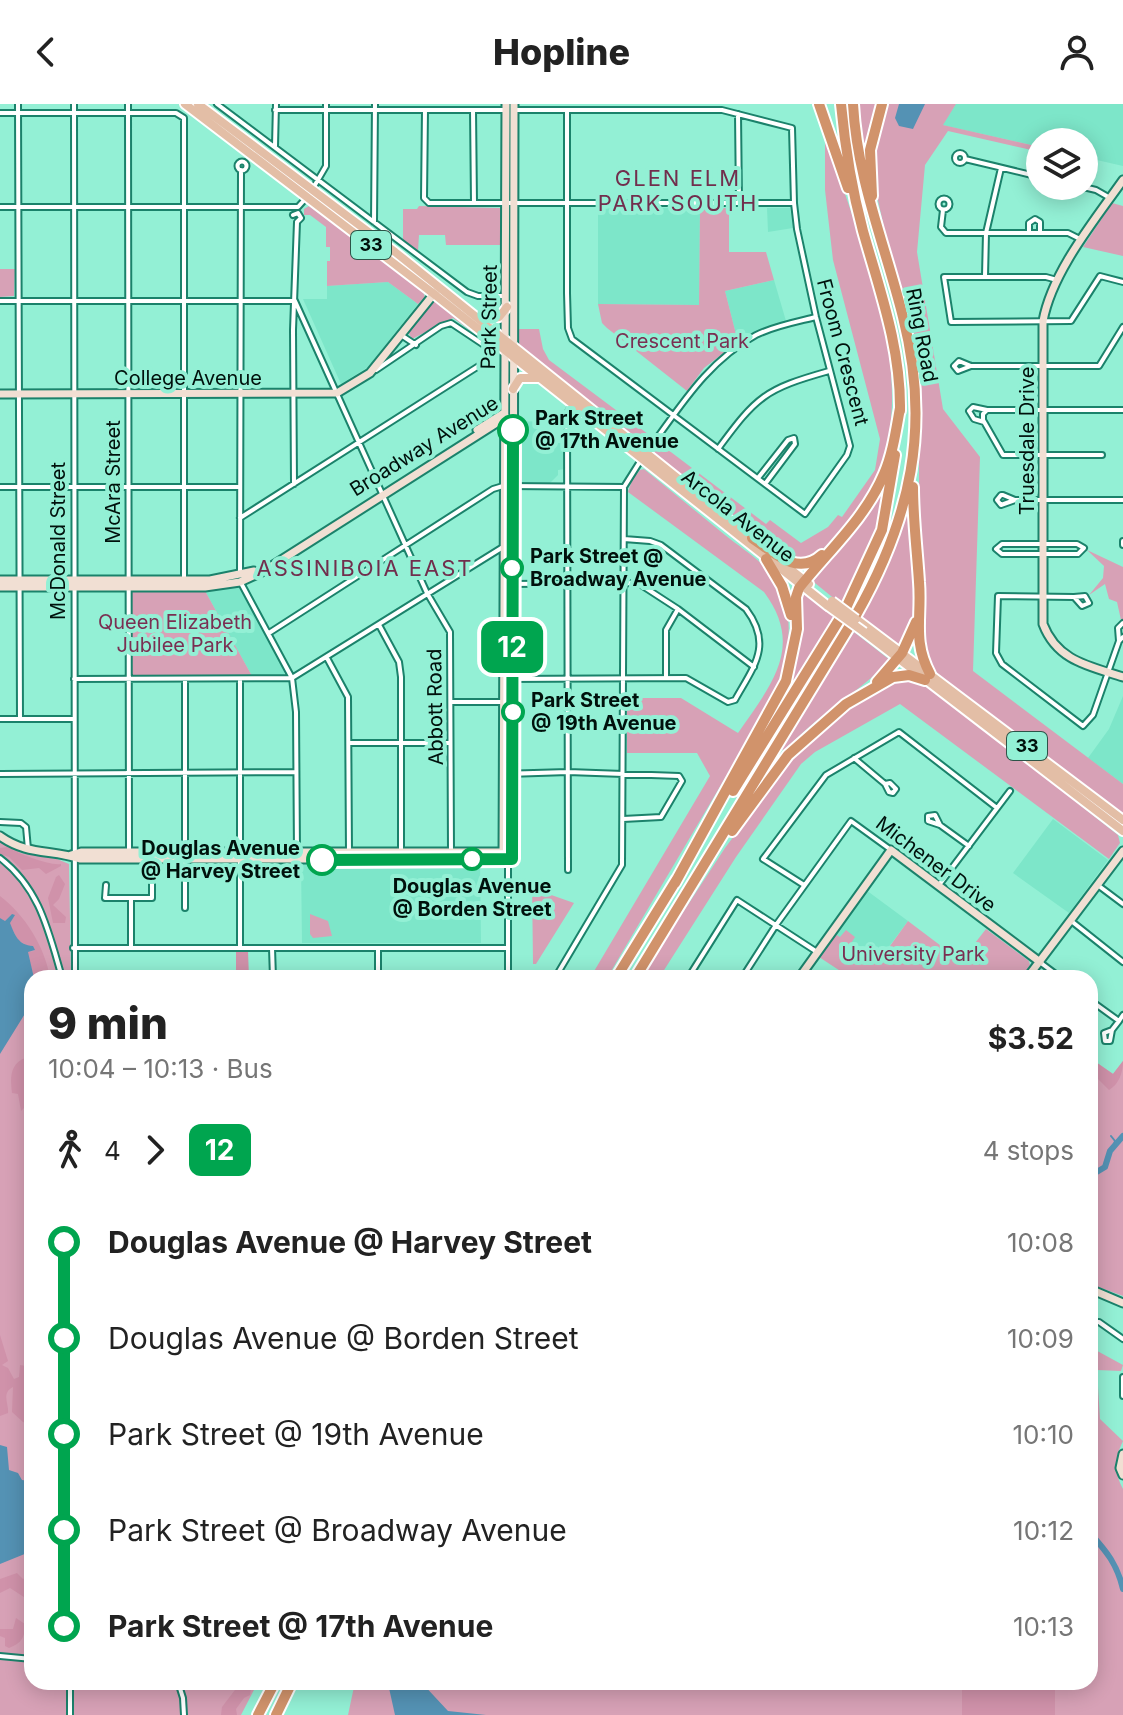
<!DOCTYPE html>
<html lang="en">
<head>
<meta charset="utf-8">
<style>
	:root { --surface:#fff; --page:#f6f6f6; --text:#222; --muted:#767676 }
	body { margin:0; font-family:Inter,sans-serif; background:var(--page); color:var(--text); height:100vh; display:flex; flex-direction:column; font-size:30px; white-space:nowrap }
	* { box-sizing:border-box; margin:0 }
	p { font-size:26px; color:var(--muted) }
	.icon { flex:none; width:44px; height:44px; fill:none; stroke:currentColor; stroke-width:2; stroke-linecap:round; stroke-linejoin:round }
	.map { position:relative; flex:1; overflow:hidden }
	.sheet { position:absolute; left:24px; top:866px; width:1074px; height:720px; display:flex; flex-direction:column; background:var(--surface); border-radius:24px; box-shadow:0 4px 20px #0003 }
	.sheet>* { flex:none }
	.badge { padding:0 16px; border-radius:12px; font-size:28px; line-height:52px }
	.fabs { position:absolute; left:1026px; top:24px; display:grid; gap:16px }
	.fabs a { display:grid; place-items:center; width:72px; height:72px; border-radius:50%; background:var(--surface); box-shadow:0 4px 20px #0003; font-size:40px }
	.map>.badge { position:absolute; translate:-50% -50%; box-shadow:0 0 0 4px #fff }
	.legs { display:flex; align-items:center; gap:12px; height:88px; padding:0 24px; font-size:26px }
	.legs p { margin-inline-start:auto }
	.summary { display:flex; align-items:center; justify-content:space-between; height:136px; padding:0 24px }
	h1 { font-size:44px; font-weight:800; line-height:60px }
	ul { padding:0 24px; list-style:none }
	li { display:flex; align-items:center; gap:28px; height:96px; font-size:30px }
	li i { display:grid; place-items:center; width:12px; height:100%; margin:0 10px; background:currentColor }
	li i::after { content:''; width:20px; height:20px; margin:-10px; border:6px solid; border-radius:50%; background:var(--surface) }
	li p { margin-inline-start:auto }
	li:first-child i { background:linear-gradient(#0000 50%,currentColor 0) }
	li:last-child i { background:linear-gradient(currentColor 50%,#0000 0) }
	header { display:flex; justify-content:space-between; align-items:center; height:104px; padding:0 24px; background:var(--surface); font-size:36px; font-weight:800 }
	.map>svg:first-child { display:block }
</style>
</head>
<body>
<header><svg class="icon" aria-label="back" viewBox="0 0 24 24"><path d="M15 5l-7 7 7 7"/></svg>Hopline<svg class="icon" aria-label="person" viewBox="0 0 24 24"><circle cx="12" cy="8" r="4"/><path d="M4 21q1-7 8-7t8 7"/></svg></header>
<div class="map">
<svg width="1123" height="1611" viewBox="0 0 1123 1611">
	<rect width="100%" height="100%" fill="#93f0d5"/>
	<path fill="#7de6c9" d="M956 0H1123V62L1084 53V38H1040V43L942 21Z
		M598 104H700L699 201 598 200Z
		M767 104H790L793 124 768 128Z
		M774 176 786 217 762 224 738 238 725 187Z
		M388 178 418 200 368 263 341 280 303 195H327V182Z
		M540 317 539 335 542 339H565V365L558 366V371L550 379H518L516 318Z
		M233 482 239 484 285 565 284 572H252L204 485Z
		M1123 592V680L1088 654 1109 625Z
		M1053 715 1108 756 1069 809 1013 769Z
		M301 759H480L481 839H302Z
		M866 786 908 817 876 860 835 830Z"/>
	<path fill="#d7a1b6" d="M857 0H877L869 23 864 64Z
		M888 0H956L943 21 1040 43V48L948 27 925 61 917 148 943 305 980 353 973 567 1123 680V711L979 604 931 564 921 543 925 487 919 429V281L875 83 876 32Z
		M825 27C858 144 940 301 854 411 836 434 827 446 800 458L768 442 654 351V346L659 339 766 420 770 416 801 439 828 423 838 411 842 413 875 366 880 335 833 156 825 86Z
		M1112 99 1123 102V152L1083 143Z
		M309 102 422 185 425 193 418 200 388 178 327 182V157H330V143H326V123L310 111H304V105Z
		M419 102 500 104 502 106 501 141H446L445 131H419L418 147 403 136V105H417Z
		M700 104H729V148H766L774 176 725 187 738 238 704 264 687 287 607 224 602 219 598 200 699 201Z
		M0 165H15L14 192 0 193Z
		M434 197 439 198 498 246 453 214 412 235 408 228Z
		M518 225H539L543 245 549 256 652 333 646 340H641L519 242Z
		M644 365C671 387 698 409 725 431 742 445 768 460 778 480 798 519 787 561 770 598L607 874H590L710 672 697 649H627V594H681L738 629C771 581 805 543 764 488L628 388 632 376 640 366Z
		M887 373C883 418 863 462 842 501L810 475Z
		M909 397C907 444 930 501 899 543L860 515 892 451Z
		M1087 446 1123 463V516H1121L1117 498 1109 495 1105 480 1089 491 1103 474 1104 462Z
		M131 484 204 485 252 572H132Z
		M802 488 837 515 788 592 784 589 797 554 799 493Z
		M854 528 890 556C858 590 816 611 785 647L780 644Z
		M915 575 927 580 1118 731 1120 739 1109 755 900 600 815 648 801 660 736 753 659 874H640L725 744 793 653 851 601 897 576Z
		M0 736 21 749 57 755 69 760 71 874H32V1578H258L241 1611H0Z
		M532 777H540V787L574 799 536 860H533Z
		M310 810 328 817 332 832 313 834 310 830Z
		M908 817 961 857 986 825 1029 857 1030 861 1021 874H851L819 853 835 830 840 833 846 826 855 833 850 841 877 860Z
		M1090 954 1113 970 1123 957V1192L1090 1180Z
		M1090 1243 1123 1261 1121 1267 1097 1266 1100 1315 1123 1337C1114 1356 1114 1367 1123 1385V1611H1055V1578H1090Z
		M355 1578H962V1611H348Z"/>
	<path fill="#d092aa" d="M7 743C18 749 49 762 61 760V762L46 770 39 764 22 766 9 753 0 750V744Z
		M59 771 65 780 59 795 53 801 66 813 65 819H53L48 794 56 773Z
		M0 792C25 811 45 843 50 874H34L27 848 35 847 18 836 9 819 12 810 5 817 0 814Z
		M236 847H248L249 874H85V868L236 867Z
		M25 954 32 955V962L26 965 27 982 32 981V987L29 989V999L21 1007 18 990 12 989C10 974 10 960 25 954Z
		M1090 954 1113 970 1123 957C1123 969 1119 980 1109 986L1091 968Z
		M0 1231 8 1257 2 1261 8 1264 14 1275 19 1273 20 1261 32 1263 31 1321 23 1318 12 1308 13 1283C1 1289 9 1300 8 1309L0 1312Z
		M17 1469 23 1475 32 1469V1495H27L10 1484 0 1489V1475Z
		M16 1514 25 1520C25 1533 22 1539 9 1544L5 1542V1534L0 1532V1525H13Z
		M241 1578H252L250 1591 244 1594 236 1605 237 1611H221L222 1603Z
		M962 1578H1055V1611H962Z"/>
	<path fill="#5492b4" d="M899 0H925L913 25 899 22 895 14Z
		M12 810 15 811 10 819C15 831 18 841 33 842L35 846 28 848 34 874H32L31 900 0 950V814L5 817Z
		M0 1341 7 1343 9 1366 18 1369 22 1376 29 1377 32 1373V1447L0 1460Z
		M386 1578H421L448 1607 486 1611H395L389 1584Z"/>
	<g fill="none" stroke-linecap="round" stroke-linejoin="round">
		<path stroke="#5492b4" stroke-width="2" d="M1111 1032 1115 1037 1114 1041
			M1096 1436 1097 1431"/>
		<path stroke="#5492b4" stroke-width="6" d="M1090 1072 1105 1063 1110 1047 1123 1032
			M1090 1098 1094 1105 1090 1112
			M1090 1429C1107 1448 1117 1460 1123 1485"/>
		<g stroke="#1b826b" stroke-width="8">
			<path id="street" d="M18 0 20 615
				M74 0 75 874
				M128 0 129 749
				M217 0 467 188 478 192H504
				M275 6H505
				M425 6 424 94 429 99H794
				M473 6 474 99
				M514 6H722L792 24 794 99 797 125 816 213 850 342 847 351 805 410 572 235 568 224 567 189V6
				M0 9H176L184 14V476
				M738 10 739 99
				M275 42 276 0
				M955 54a5 5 0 1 1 10 0a5 5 0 1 1-10 0Z
				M965 55 1040 73
				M237.5 62a4.5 4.5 0 1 1 9 0a4.5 4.5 0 1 1-9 0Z
				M1079 82 1096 86 1110 94
				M312 86 326 62V0
				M938.5 100a5.5 5.5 0 1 1 11 0a5.5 5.5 0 1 1-11 0Z
				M0 103H298L307 93
				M943 106 941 123 946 129H1068L1080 135
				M293 111 298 109 301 114 297 118 293 226 294 380
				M374 118 375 0
				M1029 128V119L1035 115 1040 118V128
				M985 172 986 129 1001 64
				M1057 176 1046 173H944L951 218 1071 217 1100 172 1123 178
				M0 197H295
				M295 197 427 489 450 528 451 748
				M401 231 416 241
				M971 262 958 267 954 262 959 257 971 262H1099L1123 223
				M984 318 974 315 969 307 973 303 987 306
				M718 345C757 292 765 285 829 267
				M646 349C679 305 706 258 756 231 774 222 796 218 816 213
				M1102 351H1003L983 316V310L987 306H1123
				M758 374 788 336 794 334 795 340 765 380
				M0 383H240
				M1001 391H1003L1015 396 1001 401 997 396Z
				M1015 396H1123
				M240 414 485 258 490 249 484 241 451 219 441 222 376 266
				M1123 437V441
				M1002 440H1077L1084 444 1078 450H1002L996 445Z
				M240 471 241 66
				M241 479 292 574 296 608 297 749
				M503 480 638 479 678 505 754 563
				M1074 493 998 492 996 549 1002 560 1083 622 1093 611 1119 537
				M1074 493 1085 492 1089 499 1082 502Z
				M1123 519 1118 524 1119 537 1123 533
				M379 521 399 558 401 573V749
				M269 529 493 385 503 382 624 383
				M327 554 348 593 349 749
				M666 574V526L678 505
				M74 575 292 574 503 443 512 442
				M240 575V844
				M503 575 686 574 728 598 735 596C754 562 773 541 746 505L661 441 650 437 624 435
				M451 598H513
				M0 615H74
				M349 639H450
				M854 654 885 680 889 688 893 689 896 685 890 679 885 680
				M0 670 296 668
				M504 670 568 668 679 672 682 677 661 713 623 715
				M0 718 21 719 26 723 28 745
				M940 721 935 711 928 712V717L940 721 969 742
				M0 754C39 784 48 825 61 870H75
				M508 760V874
				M568 766 567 310 572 300
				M106 781 105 794H152V780
				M804 781 763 755 826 671 899 628 997 704
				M939 781 1010 687
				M1099 782 1123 800
				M131 794V843
				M185 804V575
				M1070 816 1123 858
				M73 844H508
				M272 844 273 874
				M1041 859 1061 874
				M378 874V844
				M555 874 622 761 624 383 641 356
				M688 874 737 796 817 848
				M742 874 776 821 851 717 891 746
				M1090 896 1119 917 1123 911
				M1112 926 1104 929 1105 937H1110L1112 926 1119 917
				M1090 1218H1099L1123 1235
				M1123 1273V1292
				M0 1552 32 1555
				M178 1578 183 1594 184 1611
				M70 1611V1578"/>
		</g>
		<g stroke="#1b826b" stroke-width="11">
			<path id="secondary" d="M506 0C505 252 503 504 503 755L508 760 512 755 513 669 514 0
				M1123 76C1094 117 1052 168 1043 217V520C1057 557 1089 562 1123 573
				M0 290 337 289 370 269 437 186
				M477 326 504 309
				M0 476H210L254 467
				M0 483H205L240 478 264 467 506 313
				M0 732C28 752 51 745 80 755H505
				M71 751 81 748H506
				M799 874 891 746 1040 858
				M1027 874 1123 747
				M1090 1185 1123 1199
				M1123 1350 1120 1364 1123 1371"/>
		</g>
		<g stroke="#fff" stroke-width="12">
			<path id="primary" d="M185 0 434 190 828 502
				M198 0 395 148 756 437
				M482 216 499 213 507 203
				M513 285 520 274H538
				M779 456 809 480
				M856 515 1123 716
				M864 528 1123 727"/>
		</g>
		<g stroke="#fff" stroke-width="14">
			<path id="highway" d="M819 0 848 84
				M841 0C845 43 852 86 863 127 880 187 901 244 900 307
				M853 0C857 75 885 141 903 213 931 323 911 414 856 511
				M872 92 870 46 882 0
				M913 383C913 415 917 446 919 478 922 513 912 537 930 570
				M752 434C774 449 798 473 822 451
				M766 455 782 482 791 511
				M846 504 882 426 895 351
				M877 578 902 549 916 518
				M733 687 839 516
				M732 727 788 651 846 600 893 573 909 571 925 576
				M675 779 786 577 797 525 796 493 799 484C828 447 865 415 884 370 893 349 896 326 900 304
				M616 874 677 775
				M635 874 849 523
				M258 1611 275 1578
				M276 1611 292 1578"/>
		</g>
		<use href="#street" stroke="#fff" stroke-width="4"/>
		<use href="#secondary" stroke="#f1dfd3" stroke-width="7"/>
		<use href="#primary" stroke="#e3bea6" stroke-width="8"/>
		<use href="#highway" stroke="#d1936b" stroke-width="10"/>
		<g stroke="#fff" stroke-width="12" stroke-linecap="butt">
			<path id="primary-bridge" d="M832 497 856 515
				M828 502 864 528"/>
		</g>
		<use href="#primary-bridge" stroke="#e3bea6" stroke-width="8"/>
	</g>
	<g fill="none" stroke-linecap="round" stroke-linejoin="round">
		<g stroke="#fff" stroke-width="18">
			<path id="line-1" d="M322 756 512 755 513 326"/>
		</g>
		<use href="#line-1" stroke="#00a54f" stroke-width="12"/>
	</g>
	<g fill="#fff" stroke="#00a54f" stroke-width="4">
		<circle cx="513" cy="326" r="14"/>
		<circle cx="512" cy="464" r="10"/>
		<circle cx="513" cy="608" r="10"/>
		<circle cx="472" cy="755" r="10"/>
		<circle cx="322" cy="756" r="14"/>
	</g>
	<g text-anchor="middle" stroke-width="8" stroke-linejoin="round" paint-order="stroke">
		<g fill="#93f0d5" stroke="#2c5448" stroke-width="2">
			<rect x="351" y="127" width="40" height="28" rx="6"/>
			<rect x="1007" y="628" width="40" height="28" rx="6"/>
		</g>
		<g font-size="18" font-weight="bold" fill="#00110c">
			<text x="371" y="147">33</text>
			<text x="1027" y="648">33</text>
		</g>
		<g font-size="20" fill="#00110c" stroke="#93f0d5">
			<text transform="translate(489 213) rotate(-89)" y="7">Park Street</text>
			<text transform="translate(922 231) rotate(79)" y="7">Ring Road</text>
			<text transform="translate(843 248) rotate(75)" y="7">Froom Crescent</text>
			<text x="188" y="281">College Avenue</text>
			<text transform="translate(1027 337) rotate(-90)" y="7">Truesdale Drive</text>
			<text transform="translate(424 342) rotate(-32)" y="7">Broadway Avenue</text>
			<text transform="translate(113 378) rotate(-90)" y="7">McAra Street</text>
			<text transform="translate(738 412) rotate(38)" y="7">Arcola Avenue</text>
			<text transform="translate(58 437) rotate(-90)" y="7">McDonald Street</text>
			<text transform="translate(435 603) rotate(-91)" y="7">Abbott Road</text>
			<text transform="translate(936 760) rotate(37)" y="7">Michener Drive</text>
		</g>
		<g font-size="20" fill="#7a2f52" stroke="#93f0d5">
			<text x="682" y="244">Crescent Park</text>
			<text x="175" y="525">Queen Elizabeth<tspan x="175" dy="23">Jubilee Park</tspan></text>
			<text x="913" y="857">University Park</text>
		</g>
		<g font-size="20" font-weight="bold" fill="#00110c" stroke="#93f0d5" text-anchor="start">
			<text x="535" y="321">Park Street<tspan x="535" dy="23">@ 17th Avenue</tspan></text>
			<text x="530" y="459">Park Street @<tspan x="530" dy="23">Broadway Avenue</tspan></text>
			<text x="531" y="603">Park Street<tspan x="531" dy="23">@ 19th Avenue</tspan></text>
			<text x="300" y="751" text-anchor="end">Douglas Avenue<tspan x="300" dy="23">@ Harvey Street</tspan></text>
			<text x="472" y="789" text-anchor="middle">Douglas Avenue<tspan x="472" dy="23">@ Borden Street</tspan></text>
		</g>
		<g font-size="22" letter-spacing="2" fill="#712e4d" stroke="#93f0d5">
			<text x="678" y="82">GLEN ELM<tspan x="678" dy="25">PARK SOUTH</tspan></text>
			<text x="365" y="472">ASSINIBOIA EAST</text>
		</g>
	</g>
</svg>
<div class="fabs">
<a><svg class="icon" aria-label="layers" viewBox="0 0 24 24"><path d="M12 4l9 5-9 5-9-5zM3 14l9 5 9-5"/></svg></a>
</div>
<b class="badge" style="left:512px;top:543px;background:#00a54f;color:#fff">12</b>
<section class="sheet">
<div class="summary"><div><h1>9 min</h1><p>10:04 – 10:13 · Bus</p></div><b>$3.52</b></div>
<div class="legs"><svg class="icon" aria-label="walk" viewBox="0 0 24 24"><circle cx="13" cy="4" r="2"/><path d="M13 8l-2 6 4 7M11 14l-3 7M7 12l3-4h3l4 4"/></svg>4<svg class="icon" aria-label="forward" viewBox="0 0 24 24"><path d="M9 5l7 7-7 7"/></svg><b class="badge" style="background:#00a54f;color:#fff">12</b><p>4 stops</p></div>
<ul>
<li><i style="color:#00a54f"></i><b>Douglas Avenue @ Harvey Street</b><p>10:08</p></li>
<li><i style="color:#00a54f"></i><span>Douglas Avenue @ Borden Street</span><p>10:09</p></li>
<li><i style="color:#00a54f"></i><span>Park Street @ 19th Avenue</span><p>10:10</p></li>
<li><i style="color:#00a54f"></i><span>Park Street @ Broadway Avenue</span><p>10:12</p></li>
<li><i style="color:#00a54f"></i><b>Park Street @ 17th Avenue</b><p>10:13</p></li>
</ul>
</section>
</div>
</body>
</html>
